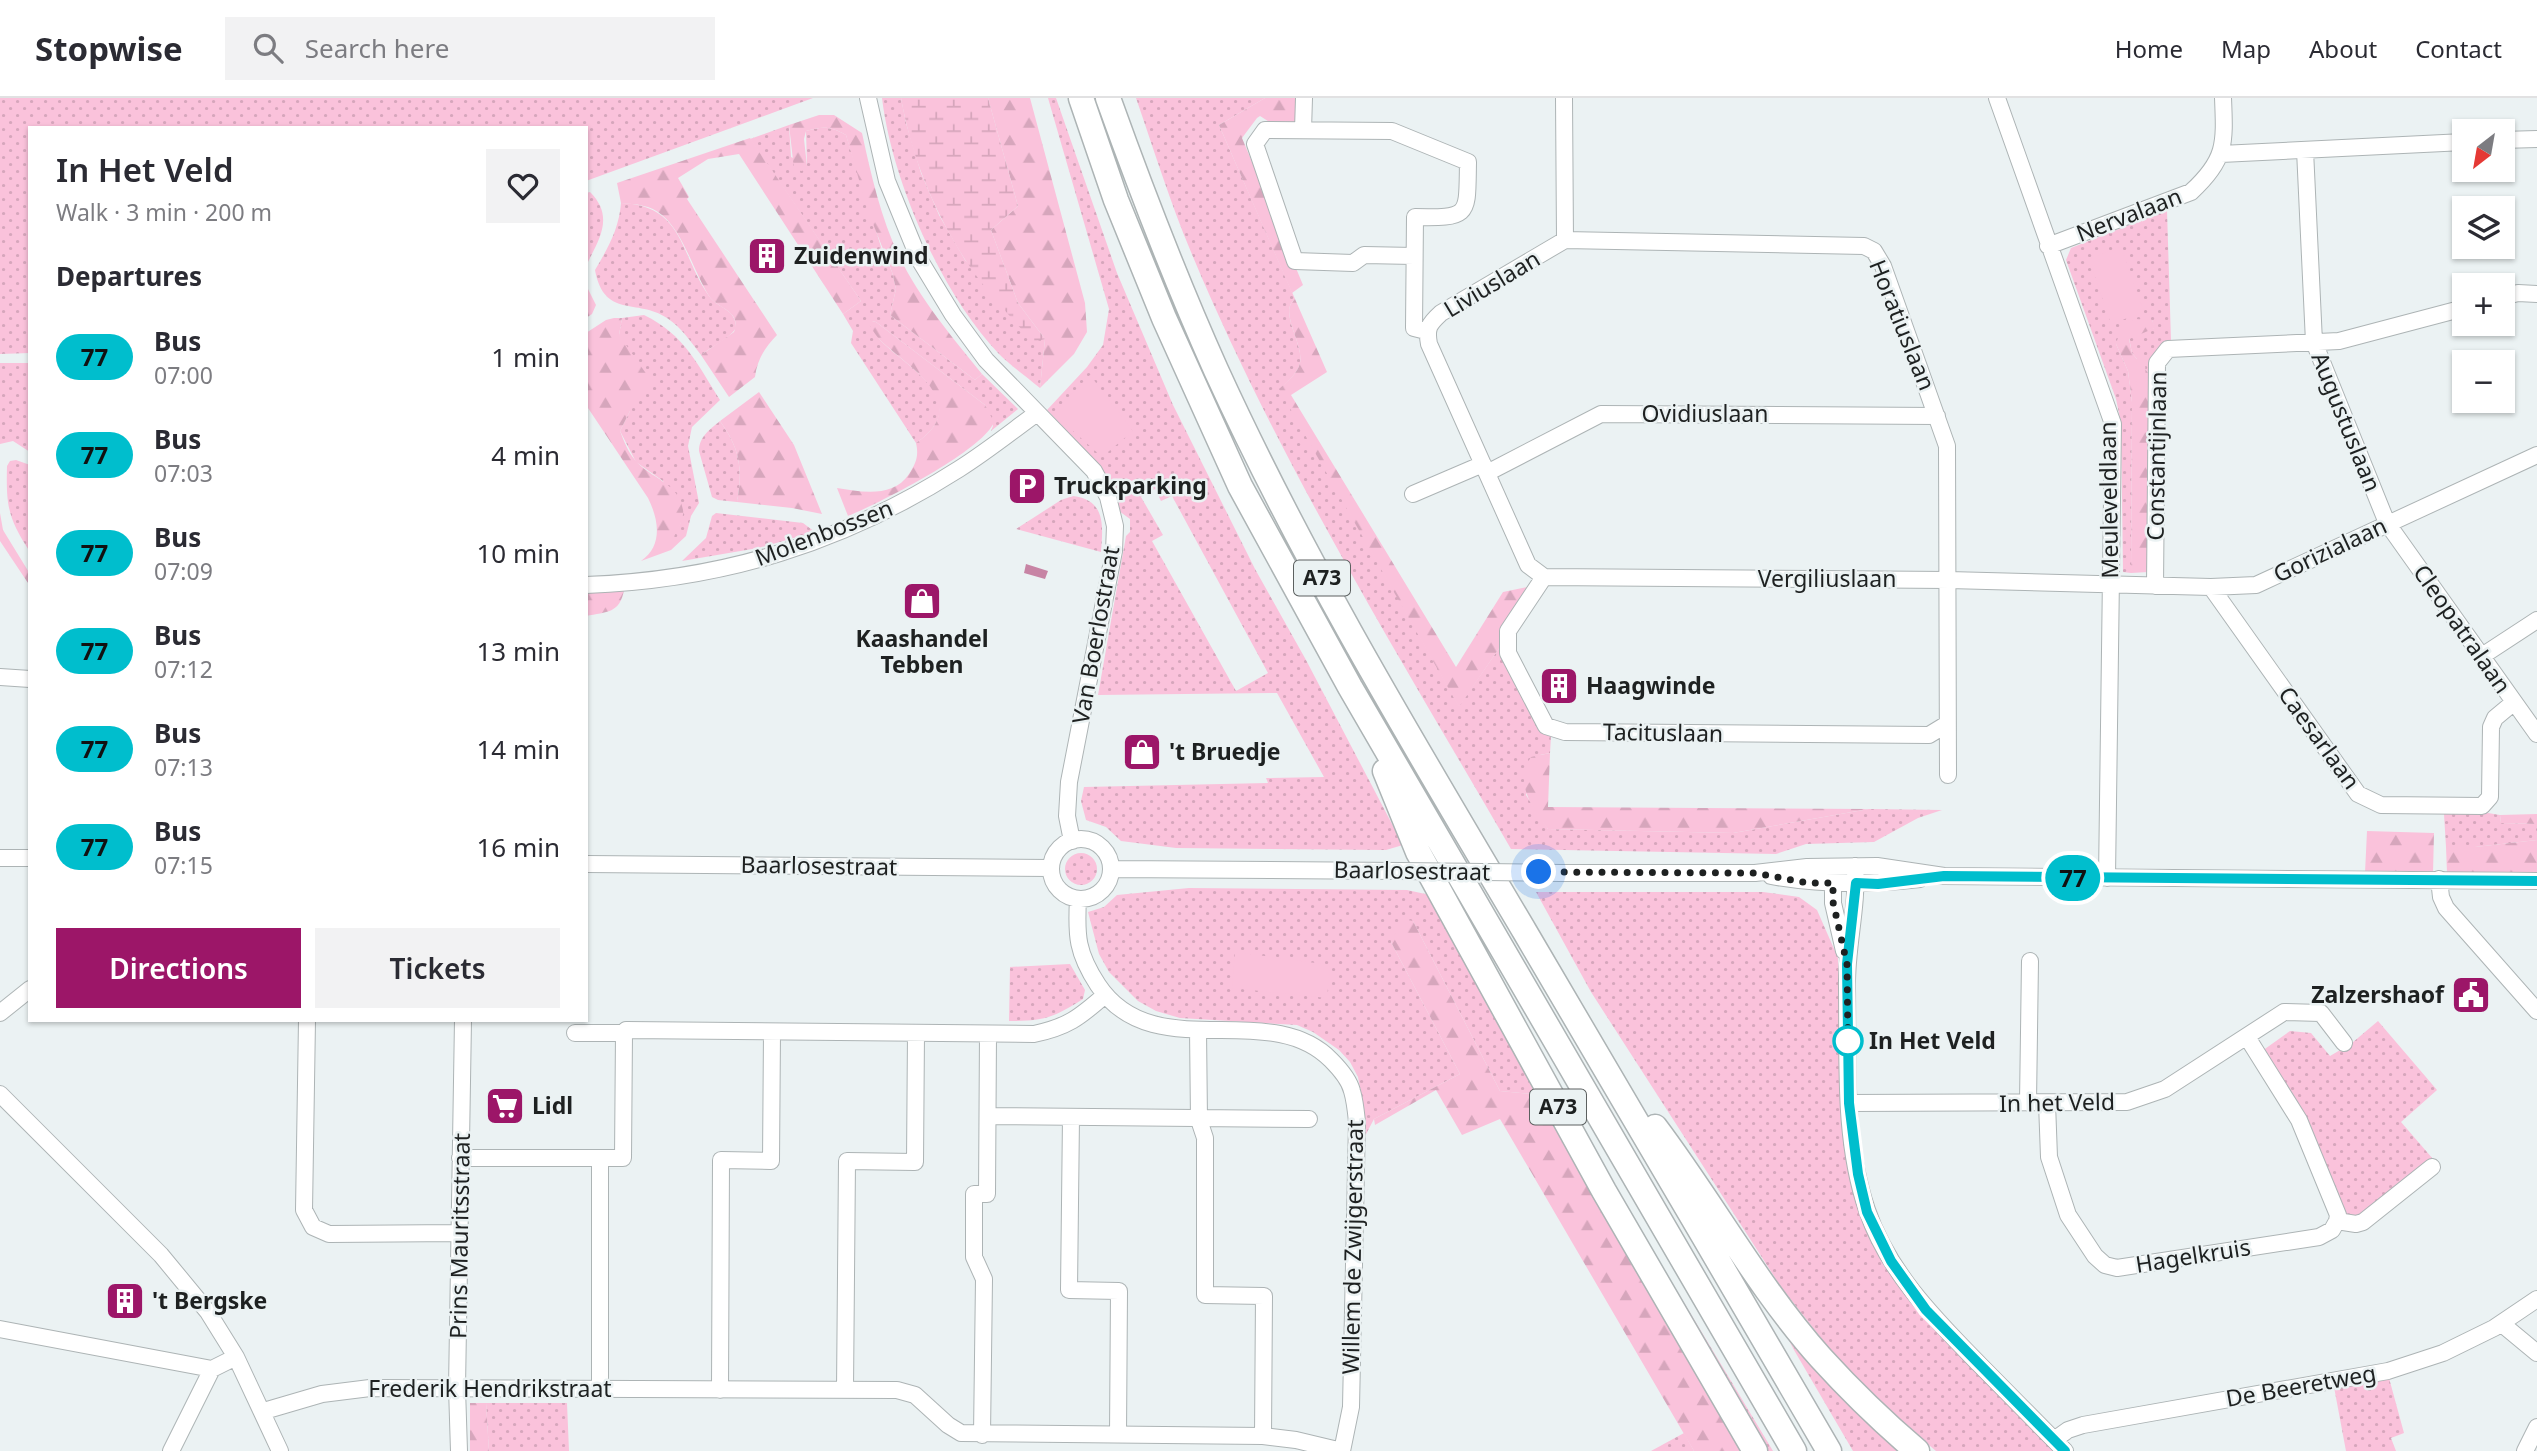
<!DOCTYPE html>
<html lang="en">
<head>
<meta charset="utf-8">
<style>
	:root { --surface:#fff; --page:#f2f2f3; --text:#2b2b33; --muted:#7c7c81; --line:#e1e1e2; --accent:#9c1668 }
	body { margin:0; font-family:"Noto Sans",sans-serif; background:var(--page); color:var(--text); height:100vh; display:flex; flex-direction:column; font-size:26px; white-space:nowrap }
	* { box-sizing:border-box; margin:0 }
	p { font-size:23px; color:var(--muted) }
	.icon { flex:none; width:38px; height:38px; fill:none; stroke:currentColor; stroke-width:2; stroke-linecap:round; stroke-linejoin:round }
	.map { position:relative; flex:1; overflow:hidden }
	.panel { position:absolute; left:28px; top:28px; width:560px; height:896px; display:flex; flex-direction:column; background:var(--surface); border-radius:0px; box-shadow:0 2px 5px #0004 }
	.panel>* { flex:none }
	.badge { padding:0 14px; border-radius:23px; font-size:24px; line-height:46px }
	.needle { width:46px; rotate:211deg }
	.buttons { position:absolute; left:2452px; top:21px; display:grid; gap:14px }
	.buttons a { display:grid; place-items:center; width:63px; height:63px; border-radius:0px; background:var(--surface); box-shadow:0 2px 5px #0004; font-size:35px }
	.you { position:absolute; width:35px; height:35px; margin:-18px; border:5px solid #fff; border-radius:50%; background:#1a73e8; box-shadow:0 0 0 10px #1a73e833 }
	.map>.badge { position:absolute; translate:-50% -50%; box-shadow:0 0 0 4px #fff }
	h2 { padding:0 28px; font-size:26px; line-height:63px }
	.round { display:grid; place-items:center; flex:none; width:74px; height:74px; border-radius:0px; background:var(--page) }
	.headline { display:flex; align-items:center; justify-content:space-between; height:119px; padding:0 28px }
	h1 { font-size:33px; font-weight:600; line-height:52px }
	.button { display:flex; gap:14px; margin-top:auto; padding:14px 28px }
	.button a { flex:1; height:80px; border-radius:0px; background:var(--accent); color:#fff; font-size:28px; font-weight:600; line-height:80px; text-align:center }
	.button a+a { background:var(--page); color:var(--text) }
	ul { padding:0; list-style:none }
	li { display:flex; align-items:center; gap:21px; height:98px; padding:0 28px }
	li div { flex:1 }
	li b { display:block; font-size:26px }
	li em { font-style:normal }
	li .badge { min-width:77px; font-weight:700; text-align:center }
	header { display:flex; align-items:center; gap:42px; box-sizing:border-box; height:98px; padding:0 35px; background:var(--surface); border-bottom:2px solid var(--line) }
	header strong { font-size:33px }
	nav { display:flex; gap:38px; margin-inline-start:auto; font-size:24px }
	.search { width:490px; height:63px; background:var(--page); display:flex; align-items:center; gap:18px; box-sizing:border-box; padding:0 24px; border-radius:0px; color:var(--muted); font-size:26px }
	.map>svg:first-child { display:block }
</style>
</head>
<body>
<header>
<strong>Stopwise</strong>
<div class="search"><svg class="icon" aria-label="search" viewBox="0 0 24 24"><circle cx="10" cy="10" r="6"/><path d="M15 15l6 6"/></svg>Search here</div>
<nav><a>Home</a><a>Map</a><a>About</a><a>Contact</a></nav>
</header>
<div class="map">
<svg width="2537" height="1353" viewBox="0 0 2537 1353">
	<defs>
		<pattern id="grass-dots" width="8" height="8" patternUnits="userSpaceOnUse" patternTransform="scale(1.75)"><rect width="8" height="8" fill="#fac2db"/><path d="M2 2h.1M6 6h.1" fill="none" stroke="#d6a6bc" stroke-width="1.8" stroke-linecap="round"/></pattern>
		<pattern id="forest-firs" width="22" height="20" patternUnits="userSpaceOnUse" patternTransform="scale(1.75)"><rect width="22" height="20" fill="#fac2db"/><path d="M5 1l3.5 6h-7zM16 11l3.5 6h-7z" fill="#d6a6bc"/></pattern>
		<pattern id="wetland-marsh" width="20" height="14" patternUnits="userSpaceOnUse" patternTransform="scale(1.75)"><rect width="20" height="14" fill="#fac2db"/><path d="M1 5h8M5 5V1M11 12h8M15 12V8" fill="none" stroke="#d6a6bc"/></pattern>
		<pattern id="water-ripples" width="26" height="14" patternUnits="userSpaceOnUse" patternTransform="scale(1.75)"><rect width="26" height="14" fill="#c784a4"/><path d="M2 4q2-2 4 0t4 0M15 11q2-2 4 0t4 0" fill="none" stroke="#a16c85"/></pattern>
	</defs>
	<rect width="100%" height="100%" fill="#ebf2f3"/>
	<path fill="url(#grass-dots)" fill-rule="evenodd" d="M0 0H813L586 83V30H30V255L0 256Z
		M882 0H901L906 25 921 75 939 117 965 162 1045 241 1040 290C1027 279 1011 268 999 256 941 195 892 83 882 0Z
		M1048 0H1056L1117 175 1173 307 1255 471 1306 562 1403 747 1386 752 1176 750 1121 743 1106 729 1086 722 1081 703 1084 689 1268 685 1266 680 1324 679 1277 595 1098 597 1126 438 1130 434V421L1119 413 1100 368 1047 312 1087 269 1103 247 1109 211ZM1155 391 1161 403 1172 398 1268 575 1236 593 1152 443 1163 437 1141 399Z
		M1136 0H1265L1219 27 1295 201C1278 214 1304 245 1300 265 1298 275 1287 284 1280 291L1459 608 1500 549 1551 638 1550 655 1540 657 1526 697 1548 731 1733 735 1869 711 1942 712 1918 720 1874 744 1806 746 1776 756 1511 751C1398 556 1278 363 1191 154 1170 104 1154 52 1136 0Z
		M789 27 791 59 807 67 806 33C822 28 831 28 846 37L882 152 892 174 896 191 890 217 975 282 982 276 1018 311 991 333 993 328 985 307 876 224 872 223C874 230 876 238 881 243 909 271 975 304 916 345L851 245 853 233 843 216 861 203 750 41Z
		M590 94C615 119 599 141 586 168V95Z
		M621 105C684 107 680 157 709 198 718 211 736 210 736 230 729 241 712 248 701 257 691 244 681 229 667 220 637 200 604 221 595 172 608 150 619 131 621 105Z
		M2167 112 2171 242 2164 246 2153 281 2132 255 2129 240 2154 230 2152 222 2116 246 2128 273 2132 304 2131 475 2123 474 2121 325 2116 301 2066 162 2071 150Z
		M644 217C685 237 697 266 720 302L692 329 688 348 699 405 691 418 686 438 671 452V442L681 424 663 383 636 364 620 333 630 313 619 237 622 220Z
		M0 265H30V354L13 343 0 346Z
		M720 323C740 351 743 370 737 404L718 402 712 399 699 353C699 339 709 332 720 323Z
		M16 362 30 367V454C8 420 6 408 7 368L10 363Z
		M1073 398C1106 402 1103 428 1101 454L1016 431 1061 402Z
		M716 415 803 425 815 434 758 450 682 463 706 440 712 418Z
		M2451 714H2482L2500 717 2501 725 2537 726V742L2475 749H2446L2444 716Z
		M1065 771a16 16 0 1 1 32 0a16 16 0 1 1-32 0Z
		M1189 790 1407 792 1430 797 1542 997 1500 993 1413 823 1391 844 1460 976 1374 1021 1365 1038 1364 1011 1358 979 1350 964 1339 952 1313 934 1297 927 1180 920 1156 913 1138 903 1109 874 1099 856 1088 814 1104 809 1117 797Z
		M1536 794H1763L1799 799 1817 812 1838 860 1843 1005 1886 1165 1911 1205 1937 1234 2054 1353H1936L1896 1319 1835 1258 1781 1189 1591 894Z
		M1070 866 1085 892 1083 901C1053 920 1044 923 1009 923L1010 869Z
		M2378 923 2437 992 2401 1024 2433 1061 2358 1121 2344 1119 2262 953 2290 933 2311 935 2330 958 2352 945Z
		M1671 1188 1677 1193 1773 1353H1766Z
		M1770 1205 1905 1353H1853L1794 1252Z
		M2389 1280 2404 1335 2391 1340 2396 1353H2346L2334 1289Z
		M486 1305H567L569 1353H489Z
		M1684 1335 1694 1353H1651Z"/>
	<path fill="url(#forest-firs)" d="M988 0H1030L1085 205 1087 234 1074 256 1040 290 1045 241 1018 205 991 132 1018 108Z
		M1265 0H1301L1298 25H1271L1260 18 1257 20 1242 40 1303 187 1292 195 1219 27Z
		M819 17H834L862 35C871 77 881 120 899 158 920 201 952 239 982 276L975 282 890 217 896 191 892 174 868 113 846 37C831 28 822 28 806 33L804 41 807 68 802 73 794 71 789 27Z
		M750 40 861 203 843 216 739 56 708 61 678 80 689 99 687 101 777 237C765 249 757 262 755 279L729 299 701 257 734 234C742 212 717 211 709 198 694 174 683 134 662 117 651 107 635 106 621 105L617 85Z
		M586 187 596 207 592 216 586 220Z
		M1295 201 1327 274 1291 297 1456 569 1503 494 1527 489 1500 549 1459 609 1279 291C1287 284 1298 275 1300 265 1304 245 1278 214 1295 201Z
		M614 220H622L619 237 652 284 630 313 620 333C624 343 628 354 635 362 650 380 679 385 683 412 685 426 671 436 671 452L641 463C663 448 659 422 648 400L586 307V235L606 222Z
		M2135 221 2152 222 2155 230 2129 241 2132 255 2153 281 2148 474 2131 475 2132 304 2128 273 2116 246 2121 230Z
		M872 223 876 224 985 307 994 324C984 352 878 406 848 418L837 390C862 394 893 400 909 376 916 365 919 358 916 345 973 306 911 271 881 243 876 238 872 231 868 225Z
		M759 294 794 347 822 416 792 410 737 404C743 370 740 351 720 323Z
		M0 415 3 432 30 476V488L0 443Z
		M624 492C620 515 607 514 586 518V494Z
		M1550 655 1548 709 1869 711 1733 735 1548 731C1532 710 1514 685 1531 659Z
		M2537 716V726L2501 725 2500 717Z
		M2367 733 2434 735 2433 775H2365Z
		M2537 742V776L2447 775 2446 749H2475Z
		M1402 821 1413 823 1500 993 1542 997 1740 1353H1694L1500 1021 1462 1037 1436 992 1375 1027 1374 1021 1460 976 1391 844Z
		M470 1305H486L489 1353H470Z"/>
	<path fill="url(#wetland-marsh)" d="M901 0H988L1018 108 991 132 1018 205 1045 241 1032 244C1010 217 983 190 964 160 933 111 911 57 901 0Z"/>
	<path fill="#fac2db" d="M2121 149 2144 214 2111 226 2089 161Z
		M2137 259H2145L2146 292H2136Z
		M1090 277 1133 333 1102 359 1053 315Z
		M1235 854 1330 867 1327 900 1232 890Z"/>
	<path fill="url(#water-ripples)" d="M1026 466 1048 473 1045 481 1024 475Z"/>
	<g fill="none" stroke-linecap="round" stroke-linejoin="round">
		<g stroke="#adb4b5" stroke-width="18">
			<path id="minor" d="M868 0 887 83 919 161 953 217 986 262 1094 373 1108 399 1115 428 1114 453 1069 684 1067 718 1072 743
				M1997 0 2113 326 2107 780
				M1303 32 1304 0
				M2502 42 2537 41
				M2305 52 2314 244 2387 425 2537 636
				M2221 56 2464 44
				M1565 142 1864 148 1874 153 1883 168 1947 348 1948 677
				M2048 148 2191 94C2226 62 2225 46 2223 0
				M1414 158 1364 157 1353 165 1295 163 1255 46 1265 32 1392 33 1468 64C1467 118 1471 120 1415 119L1414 230 1426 233
				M2502 199 2518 195 2537 196
				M1487 375 1601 316 1937 318
				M1413 396 1483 366
				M1544 479 1949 482 2211 489 2256 487 2537 357
				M1544 479 1528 467 1429 246C1426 230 1429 226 1441 215L1565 142 1564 0
				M1544 479 1508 533V555L1546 628 1565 634 1929 637 1947 626
				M586 487C723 482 843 445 959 371 986 354 1011 334 1037 315
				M2155 488 2157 265 2168 251 2339 243 2464 210
				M2211 489 2358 696 2381 707 2482 708 2490 699 2491 629 2495 620 2513 605
				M2482 558 2537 522
				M0 579 30 581
				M1051 771a30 30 0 1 1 60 0a30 30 0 1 1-60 0Z
				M0 760H30
				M586 766 1051 770
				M1855 768C1858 809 1846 850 1847 890 1848 964 1843 1042 1867 1112 1888 1174 1935 1221 1979 1266 2008 1295 2036 1324 2065 1353
				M1111 771 1400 773
				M1561 775H1755L1807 769 1877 768 1944 778 2537 783
				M1833 775V805L1844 853
				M1771 778C1821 787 1869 787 1920 781
				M2439 781 2441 799 2446 810 2537 913
				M1078 801C1076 838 1077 855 1098 887 1153 970 1269 899 1331 962 1340 971 1349 981 1352 993 1355 1003 1356 1014 1357 1024L1351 1309 1342 1353
				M0 915 30 891
				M307 922 304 1112 313 1129 329 1136 459 1135
				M1198 932 1199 1022 1205 1040V1197L1264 1198 1263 1338
				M575 935H624
				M2247 939 2299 1022 2338 1117 2337 1123
				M0 996 161 1157 208 1214 236 1259 280 1353
				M1849 1005 2127 1004 2165 991 2284 914 2321 915 2344 945
				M2028 1005 2030 863
				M2047 1005 2049 1059 2068 1117 2095 1158 2105 1167 2117 1170 2319 1139 2332 1132 2337 1123 2356 1126 2363 1124 2432 1069
				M988 1018 1309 1021
				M1071 1019 1069 1192 1119 1193 1118 1337
				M460 1060H623L624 935 626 932 1034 936C1067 929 1079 920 1105 897
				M600 1060V1290
				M2502 1226 2537 1255
				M0 1231 212 1271 236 1259
				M720 1292 721 1062 771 1063 772 934
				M845 1292 847 1063 915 1064 916 935
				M264 1313 322 1296 370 1290 897 1292 915 1297 948 1327 961 1335 1263 1338 1296 1342 1342 1353
				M982 1337 984 1181 974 1159V1096H987L988 936
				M2054 1342 2068 1332 2083 1327 2388 1273 2443 1255 2494 1230 2537 1201
				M171 1353 212 1271
				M459 1353 457 1290 463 922
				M2525 1353 2537 1329"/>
		</g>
		<g stroke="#adb4b5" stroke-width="27">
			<path id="highway" d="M1081 0 1116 102 1164 220 1240 388 1350 589 1794 1353
				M1108 0C1141 92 1176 183 1216 272 1305 467 1416 650 1525 834 1627 1006 1728 1180 1829 1353
				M1385 673 1418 754 1604 1093 1755 1353
				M1655 1029C1711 1103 1759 1191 1821 1260 1851 1293 1883 1324 1917 1353"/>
		</g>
		<use href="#minor" stroke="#fff" stroke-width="16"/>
		<use href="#highway" stroke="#fff" stroke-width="24"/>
		<g stroke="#adb4b5" stroke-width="18" stroke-linecap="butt">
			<path id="minor-bridge" d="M1400 773 1561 775"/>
		</g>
		<use href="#minor-bridge" stroke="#fff" stroke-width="16"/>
	</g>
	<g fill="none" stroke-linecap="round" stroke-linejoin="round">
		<g stroke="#fff" stroke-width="16">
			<path id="line" d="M2065 1353 1926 1212 1891 1163 1867 1114 1858 1076 1849 1005 1847 866 1856 785 1878 786 1944 778 2537 783"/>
		</g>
		<use href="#line" stroke="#00becd" stroke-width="10"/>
		<path stroke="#1e2121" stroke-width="7" stroke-dasharray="0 12.6" d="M1539 774 1755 775 1808 785H1833V804L1847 866 1848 943"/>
	</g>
	<defs>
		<g id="building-square" transform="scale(2.0125)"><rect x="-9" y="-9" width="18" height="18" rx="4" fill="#9c1668" stroke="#ebf2f3"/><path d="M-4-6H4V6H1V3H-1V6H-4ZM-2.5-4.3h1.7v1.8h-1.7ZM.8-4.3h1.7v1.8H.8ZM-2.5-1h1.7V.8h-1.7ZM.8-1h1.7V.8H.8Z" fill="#fff"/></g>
		<g id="parking-square" transform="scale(2.0125)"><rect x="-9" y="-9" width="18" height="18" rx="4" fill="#9c1668" stroke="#ebf2f3"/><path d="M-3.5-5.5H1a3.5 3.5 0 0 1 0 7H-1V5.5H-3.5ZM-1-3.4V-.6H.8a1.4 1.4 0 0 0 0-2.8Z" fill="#fff"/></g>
		<g id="shop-square" transform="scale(2.0125)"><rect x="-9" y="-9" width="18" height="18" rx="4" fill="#9c1668" stroke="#ebf2f3"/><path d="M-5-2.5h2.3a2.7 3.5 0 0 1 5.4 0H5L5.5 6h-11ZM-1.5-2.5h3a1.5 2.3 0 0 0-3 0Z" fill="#fff"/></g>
		<g id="civic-square" transform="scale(2.0125)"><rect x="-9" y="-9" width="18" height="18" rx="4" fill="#9c1668" stroke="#ebf2f3"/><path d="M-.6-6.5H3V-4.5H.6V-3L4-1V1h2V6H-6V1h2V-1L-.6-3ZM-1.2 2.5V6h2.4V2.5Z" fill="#fff"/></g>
		<g id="supermarket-square" transform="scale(2.0125)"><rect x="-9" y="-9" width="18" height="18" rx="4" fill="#9c1668" stroke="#ebf2f3"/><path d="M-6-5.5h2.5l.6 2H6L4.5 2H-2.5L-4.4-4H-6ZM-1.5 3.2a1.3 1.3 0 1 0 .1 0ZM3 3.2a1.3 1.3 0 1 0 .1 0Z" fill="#fff"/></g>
	</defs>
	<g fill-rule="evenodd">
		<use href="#building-square" x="767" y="158"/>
		<use href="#parking-square" x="1027" y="388"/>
		<use href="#shop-square" x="922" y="503"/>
		<use href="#building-square" x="1559" y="588"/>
		<use href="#shop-square" x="1142" y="654"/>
		<use href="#civic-square" x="2471" y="897"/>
		<use href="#supermarket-square" x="505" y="1008"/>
		<use href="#building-square" x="125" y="1203"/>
	</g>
	<circle fill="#fff" stroke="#00becd" stroke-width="3.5" cx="1848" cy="943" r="14"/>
	<g text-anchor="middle" stroke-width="5" stroke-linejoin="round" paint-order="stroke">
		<g fill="#ebf2f3" stroke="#5c6060" stroke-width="2">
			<rect x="1294" y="462.5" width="56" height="35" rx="5"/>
			<rect x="1530" y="991.5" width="56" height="35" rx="5"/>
		</g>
		<g font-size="21" font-weight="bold" fill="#1e2121">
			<text x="1322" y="487">A73</text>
			<text x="1558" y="1016">A73</text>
		</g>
		<g font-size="23" fill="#1e2121" stroke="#ebf2f3">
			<text transform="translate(2129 117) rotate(-21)" y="8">Nervalaan</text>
			<text transform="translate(1492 186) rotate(-31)" y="8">Liviuslaan</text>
			<text transform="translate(1902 227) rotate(68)" y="8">Horatiuslaan</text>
			<text x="1705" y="324">Ovidiuslaan</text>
			<text transform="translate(2346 324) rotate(68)" y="8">Augustuslaan</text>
			<text transform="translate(2157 358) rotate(-89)" y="8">Constantijnlaan</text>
			<text transform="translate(2109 402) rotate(-91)" y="8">Meuleveldlaan</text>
			<text transform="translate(824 435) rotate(-21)" y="8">Molenbossen</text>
			<text transform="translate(2330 452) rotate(-25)" y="8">Gorizialaan</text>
			<text x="1827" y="489">Vergiliuslaan</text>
			<text transform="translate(2462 531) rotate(55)" y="8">Cleopatralaan</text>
			<text transform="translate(1096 537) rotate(-80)" y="8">Van Boerlostraat</text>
			<text transform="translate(1663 635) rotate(1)" y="8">Tacituslaan</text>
			<text transform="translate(2319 640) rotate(54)" y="8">Caesarlaan</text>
			<text transform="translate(819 768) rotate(1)" y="8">Baarlosestraat</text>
			<text transform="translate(1412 773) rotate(1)" y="8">Baarlosestraat</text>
			<text transform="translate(2057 1005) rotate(-1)" y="8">In het Veld</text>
			<text transform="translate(460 1138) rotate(-89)" y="8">Prins Mauritsstraat</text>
			<text transform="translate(1353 1149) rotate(-89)" y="8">Willem de Zwijgerstraat</text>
			<text transform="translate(2193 1158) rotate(-9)" y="8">Hagelkruis</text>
			<text transform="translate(2301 1288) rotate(-10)" y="8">De Beeretweg</text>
			<text x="490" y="1299">Frederik Hendrikstraat</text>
		</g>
		<g font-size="23" font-weight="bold" fill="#1e2121" stroke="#ebf2f3" text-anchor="start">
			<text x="794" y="166">Zuidenwind</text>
			<text x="1054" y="396">Truckparking</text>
			<text x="922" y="549" text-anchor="middle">Kaashandel<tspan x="922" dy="26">Tebben</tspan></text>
			<text x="1586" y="596">Haagwinde</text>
			<text x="1169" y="662">'t Bruedje</text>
			<text x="2444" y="905" text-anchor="end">Zalzershaof</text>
			<text x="532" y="1016">Lidl</text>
			<text x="152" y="1211">'t Bergske</text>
		</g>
		<g font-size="23" font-weight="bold" fill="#1e2121" stroke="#ebf2f3" text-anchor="start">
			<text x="1869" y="951">In Het Veld</text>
		</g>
	</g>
</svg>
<div class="buttons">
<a><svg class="needle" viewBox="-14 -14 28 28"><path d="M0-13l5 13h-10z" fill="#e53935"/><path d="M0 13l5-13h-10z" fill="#7c7c81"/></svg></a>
<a><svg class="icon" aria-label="layers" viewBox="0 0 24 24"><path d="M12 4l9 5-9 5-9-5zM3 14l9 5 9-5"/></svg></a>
<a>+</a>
<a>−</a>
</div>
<div class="you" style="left:1539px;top:774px"></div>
<b class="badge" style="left:2073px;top:780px;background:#00becd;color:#111">77</b>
<section class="panel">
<div class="headline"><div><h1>In Het Veld</h1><p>Walk · 3 min · 200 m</p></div><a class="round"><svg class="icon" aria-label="heart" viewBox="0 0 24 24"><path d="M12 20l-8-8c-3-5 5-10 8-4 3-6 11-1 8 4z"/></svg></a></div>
<h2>Departures</h2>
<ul>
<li><span class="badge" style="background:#00becd;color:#111">77</span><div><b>Bus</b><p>07:00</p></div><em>1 min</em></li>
<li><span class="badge" style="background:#00becd;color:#111">77</span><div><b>Bus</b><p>07:03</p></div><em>4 min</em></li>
<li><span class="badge" style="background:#00becd;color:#111">77</span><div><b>Bus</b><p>07:09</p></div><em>10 min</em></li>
<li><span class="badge" style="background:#00becd;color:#111">77</span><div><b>Bus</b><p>07:12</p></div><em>13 min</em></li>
<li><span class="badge" style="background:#00becd;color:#111">77</span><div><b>Bus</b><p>07:13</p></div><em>14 min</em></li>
<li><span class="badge" style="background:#00becd;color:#111">77</span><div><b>Bus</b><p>07:15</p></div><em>16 min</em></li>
</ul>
<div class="button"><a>Directions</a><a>Tickets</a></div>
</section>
</div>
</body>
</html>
